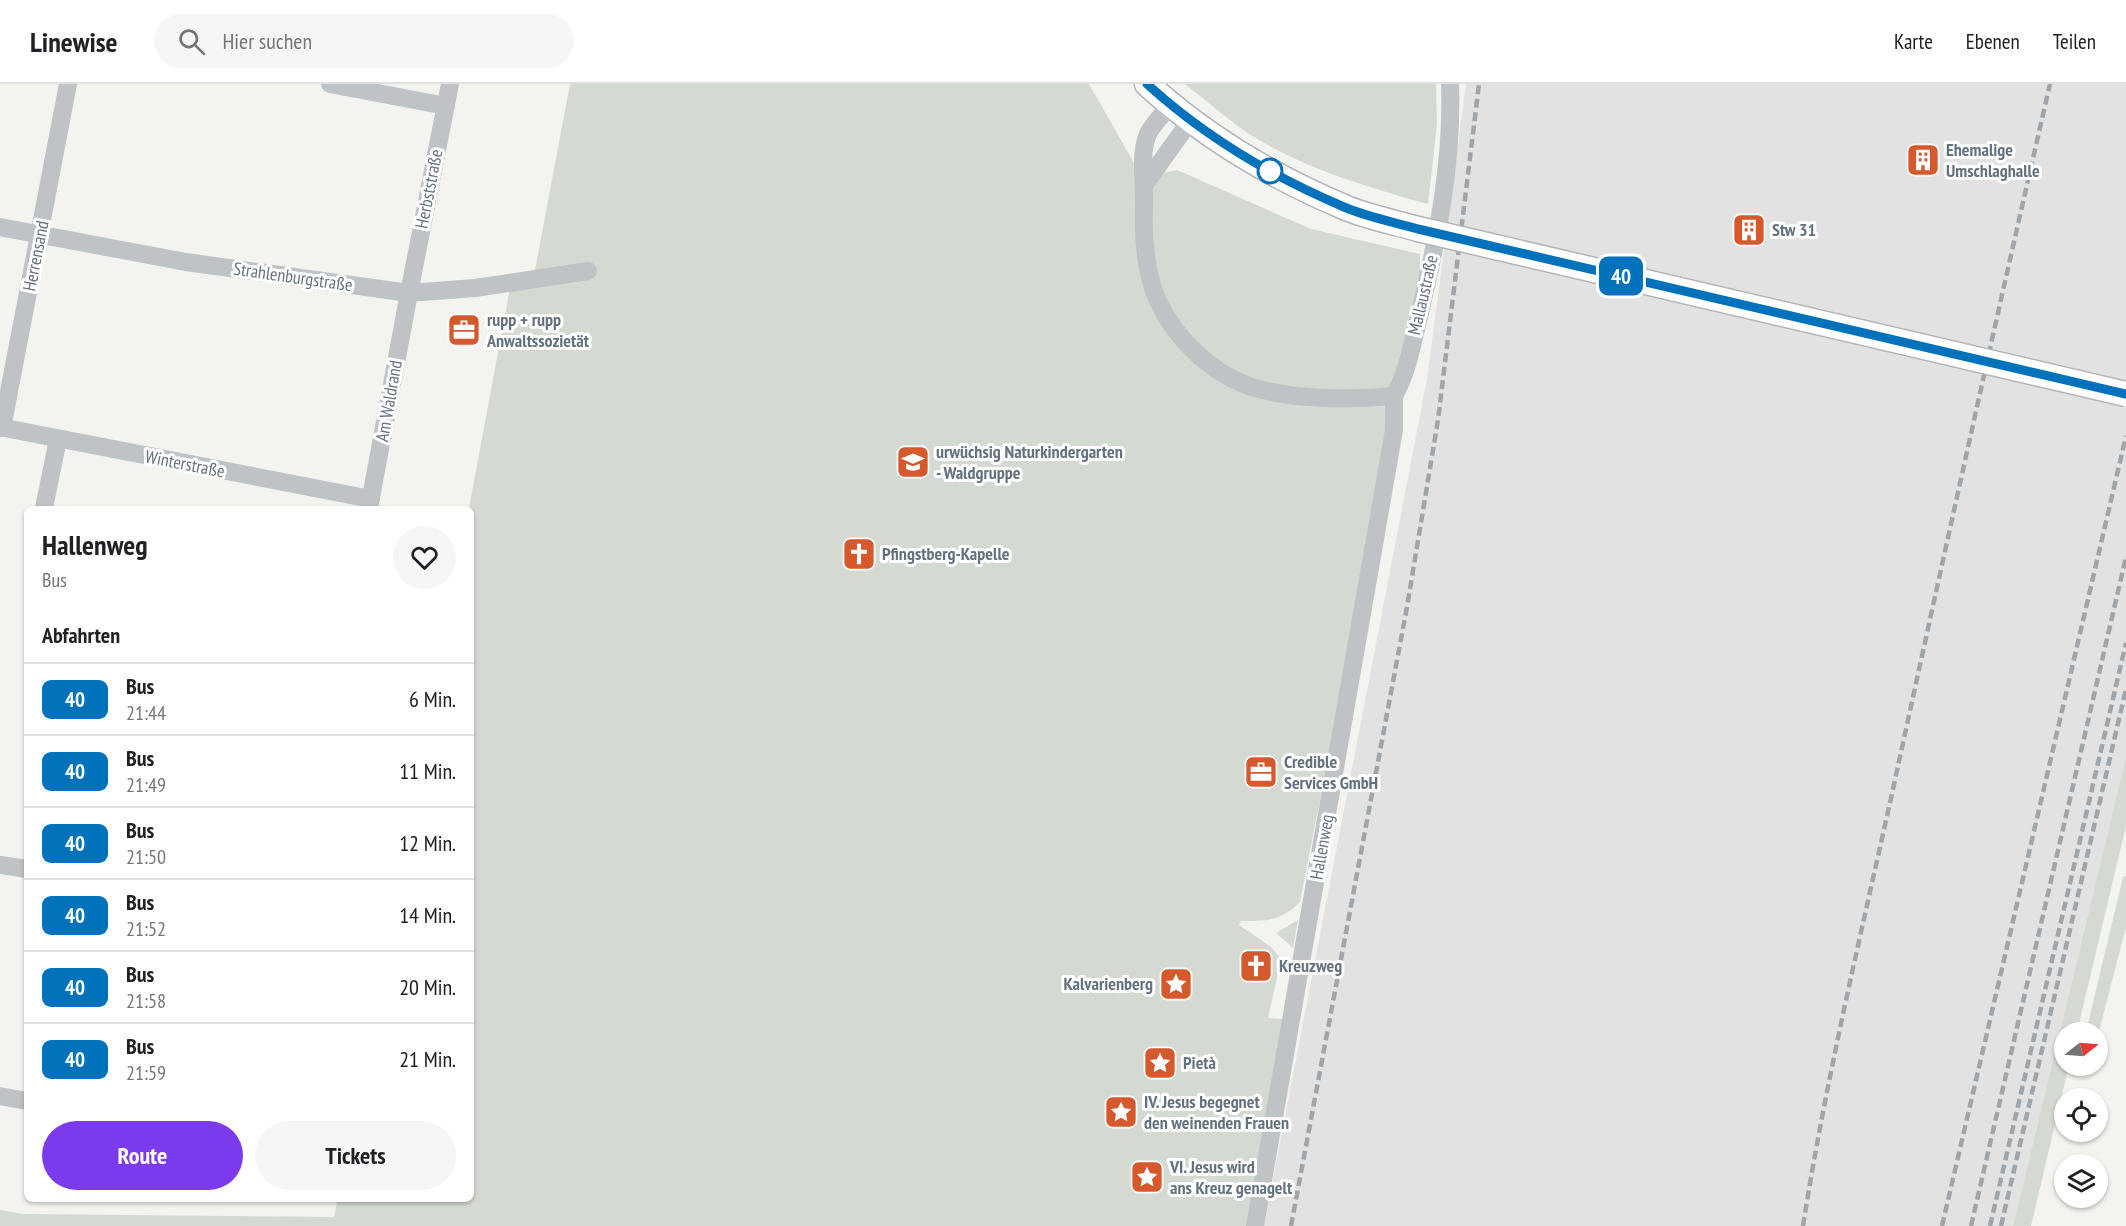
<!DOCTYPE html>
<html lang="de">
<head>
<meta charset="utf-8">
<style>
	:root { --surface:#fff; --page:#f6f6f6; --text:#202124; --muted:#757577; --line:#e0e0e0; --accent:#7c3aed }
	body { margin:0; font-family:"PT Sans Narrow",sans-serif; background:var(--page); color:var(--text); height:100vh; display:flex; flex-direction:column; font-size:22px; white-space:nowrap }
	* { box-sizing:border-box; margin:0 }
	p { font-size:20px; color:var(--muted) }
	.icon { flex:none; width:33px; height:33px; fill:none; stroke:currentColor; stroke-width:2; stroke-linecap:round; stroke-linejoin:round }
	.map { position:relative; flex:1; overflow:hidden }
	.drawer { position:absolute; left:24px; top:422px; width:450px; height:696px; display:flex; flex-direction:column; background:var(--surface); border-radius:9px; box-shadow:0 2px 4px #0004 }
	.drawer>* { flex:none }
	.badge { padding:0 12px; border-radius:9px; font-size:21px; line-height:39px }
	.needle { width:39px; rotate:73deg }
	.buttons { position:absolute; left:2054px; top:938px; display:grid; gap:12px }
	.buttons a { display:grid; place-items:center; width:54px; height:54px; border-radius:50%; background:var(--surface); box-shadow:0 2px 4px #0004; font-size:30px }
	.map>.badge { position:absolute; translate:-50% -50%; box-shadow:0 0 0 3px #fff }
	h2 { padding:0 18px; font-size:22px; line-height:54px }
	.round { display:grid; place-items:center; flex:none; width:63px; height:63px; border-radius:32px; background:var(--page) }
	.head { display:flex; align-items:center; justify-content:space-between; height:102px; padding:0 18px }
	h1 { font-size:28px; font-weight:800; line-height:45px }
	.cta { display:flex; gap:12px; margin-top:auto; padding:12px 18px }
	.cta a { flex:1; height:69px; border-radius:36px; background:var(--accent); color:#fff; font-size:24px; font-weight:800; line-height:69px; text-align:center }
	.cta a+a { background:var(--page); color:var(--text) }
	ul { padding:0; list-style:none }
	li { display:flex; align-items:center; gap:18px; height:72px; padding:0 18px; border-top:2px solid var(--line) }
	li div { flex:1 }
	li b { display:block; font-size:22px }
	li em { font-style:normal }
	li .badge { min-width:66px; font-weight:700; text-align:center }
	header { display:flex; align-items:center; gap:36px; box-sizing:border-box; height:84px; padding:0 30px; background:var(--surface); border-bottom:2px solid var(--line) }
	header strong { font-size:28px }
	nav { display:flex; gap:33px; margin-inline-start:auto; font-size:21px }
	.search { width:420px; height:54px; background:var(--page); display:flex; align-items:center; gap:15px; box-sizing:border-box; padding:0 21px; border-radius:33px; color:var(--muted); font-size:22px }
	.map>svg:first-child { display:block }
</style>
</head>
<body>
<header>
<strong>Linewise</strong>
<div class="search"><svg class="icon" aria-label="search" viewBox="0 0 24 24"><circle cx="10" cy="10" r="6"/><path d="M15 15l6 6"/></svg>Hier suchen</div>
<nav><a>Karte</a><a>Ebenen</a><a>Teilen</a></nav>
</header>
<div class="map">
<svg width="2126" height="1142" viewBox="0 0 2126 1142">
	<rect width="100%" height="100%" fill="#f3f3f0"/>
	<path fill="#e1e2e1" d="M1466 0H2126V673L2013 1142H1264L1427 295Z"/>
	<path fill="#d4dad1" d="M570 0H1089L1142 93 1177 86 1311 145 1420 170V204L1300 818C1281 837 1267 837 1241 837L1239 841 1271 863 1281 875 1268 934 1283 935 1247 1142H0V1126L23 1130 334 1133 338 1115 471 1114V424H469L510 204 532 202Z
		M1185 0H1436L1437 40 1428 120C1368 103 1305 85 1251 51 1228 36 1207 17 1185 0Z
		M2126 673V742L2077 948H2064V981H2069L2031 1142H2013Z
		M2126 792V843L2097 955V948H2086L2123 793Z
		M1298 836 1293 864 1276 849Z"/>
	<g fill="none" stroke-linecap="round" stroke-linejoin="round">
		<g stroke="#b2b6b9" stroke-width="27">
			<path id="major" d="M1147 0C1204 52 1273 93 1344 123 1367 133 1394 138 1418 145"/>
		</g>
		<path stroke="#bfc3c6" stroke-width="18" d="M330 0 446 22
			M1170 21C1163 30 1153 40 1148 50 1139 71 1145 100 1144 123 1143 153 1145 188 1158 217 1175 254 1210 288 1249 302 1289 316 1352 316 1394 312
			M1145 100 1190 37
			M0 143 186 178 409 209 475 204 588 187
			M1394 312C1408 287 1412 260 1419 233 1437 157 1453 78 1450 0
			M0 343 371 415
			M2 344 68 0
			M44 424 58 355
			M369 424 409 209 450 0
			M0 781 27 785
			M0 1012 27 1017
			M1255 1142 1394 346V312"/>
		<use href="#major" stroke="#fff" stroke-width="24"/>
		<path stroke="#a0a5aa" stroke-width="4.5" stroke-dasharray="9 4.5" stroke-linecap="butt" d="M1291 1142 1407 523 1438 336 1479 0
			M1803 1142C1826 995 1861 850 1893 705 1944 470 1996 235 2050 0
			M1942 1142 2126 352
			M1971 1142 2126 473
			M1990 1142 2126 559
			M2001 1142 2126 605"/>
		<g stroke="#b2b6b9" stroke-width="27" stroke-linecap="butt">
			<path id="major-bridge" d="M1418 145 2126 310"/>
		</g>
		<use href="#major-bridge" stroke="#fff" stroke-width="24"/>
	</g>
	<g fill="none" stroke-linecap="round" stroke-linejoin="round">
		<g stroke="#fff" stroke-width="14">
			<path id="line" d="M1147 0C1204 52 1273 93 1344 123 1367 133 1394 138 1418 145L2126 310"/>
		</g>
		<use href="#line" stroke="#0072bc" stroke-width="9"/>
	</g>
	<defs>
		<g id="building-square" transform="scale(1.725)"><rect x="-9" y="-9" width="18" height="18" rx="4" fill="#d6592d" stroke="#fff"/><path d="M-4-6H4V6H1V3H-1V6H-4ZM-2.5-4.3h1.7v1.8h-1.7ZM.8-4.3h1.7v1.8H.8ZM-2.5-1h1.7V.8h-1.7ZM.8-1h1.7V.8H.8Z" fill="#fff"/></g>
		<g id="office-square" transform="scale(1.725)"><rect x="-9" y="-9" width="18" height="18" rx="4" fill="#d6592d" stroke="#fff"/><path d="M-6-3h4V-5.5h4V-3h4V5H-6ZM-1-4.5V-3h2v-1.5ZM-6 0V1H6V0Z" fill="#fff"/></g>
		<g id="school-square" transform="scale(1.725)"><rect x="-9" y="-9" width="18" height="18" rx="4" fill="#d6592d" stroke="#fff"/><path d="M0-5L7-2L0 1L-7-2ZM-4 1L0 2.5L4 1V4Q0 6-4 4Z" fill="#fff"/></g>
		<g id="church-square" transform="scale(1.725)"><rect x="-9" y="-9" width="18" height="18" rx="4" fill="#d6592d" stroke="#fff"/><path d="M-1.2-6h2.4v3.5h3.3v2.4h-3.3V6h-2.4V-.1h-3.3v-2.4h3.3Z" fill="#fff"/></g>
		<g id="sight-square" transform="scale(1.725)"><rect x="-9" y="-9" width="18" height="18" rx="4" fill="#d6592d" stroke="#fff"/><path d="M0-6L1.8-2.2L6-1.7L2.9 1.2L3.7 5.4L0 3.3L-3.7 5.4L-2.9 1.2L-6-1.7L-1.8-2.2Z" fill="#fff"/></g>
	</defs>
	<g fill-rule="evenodd">
		<use href="#building-square" x="1923" y="76"/>
		<use href="#building-square" x="1749" y="146"/>
		<use href="#office-square" x="464" y="246"/>
		<use href="#school-square" x="913" y="378"/>
		<use href="#church-square" x="859" y="470"/>
		<use href="#office-square" x="1261" y="688"/>
		<use href="#church-square" x="1256" y="882"/>
		<use href="#sight-square" x="1176" y="900"/>
		<use href="#sight-square" x="1160" y="979"/>
		<use href="#sight-square" x="1121" y="1028"/>
		<use href="#sight-square" x="1147" y="1093"/>
	</g>
	<circle fill="#fff" stroke="#0072bc" stroke-width="3" cx="1270" cy="87" r="12"/>
	<g text-anchor="middle" stroke-width="6" stroke-linejoin="round" paint-order="stroke">
		<g font-size="18" font-weight="bold" fill="#64727f" stroke="#fff" text-anchor="start">
			<text x="1946" y="72">Ehemalige<tspan x="1946" dy="21">Umschlaghalle</tspan></text>
			<text x="1772" y="152">Stw 31</text>
			<text x="487" y="242">rupp + rupp<tspan x="487" dy="21">Anwaltssozietät</tspan></text>
			<text x="936" y="374">urwüchsig Naturkindergarten<tspan x="936" dy="21">- Waldgruppe</tspan></text>
			<text x="882" y="476">Pfingstberg-Kapelle</text>
			<text x="1284" y="684">Credible<tspan x="1284" dy="21">Services GmbH</tspan></text>
			<text x="1279" y="888">Kreuzweg</text>
			<text x="1153" y="906" text-anchor="end">Kalvarienberg</text>
			<text x="1183" y="985">Pietà</text>
			<text x="1144" y="1024">IV. Jesus begegnet<tspan x="1144" dy="21">den weinenden Frauen</tspan></text>
			<text x="1170" y="1089">VI. Jesus wird<tspan x="1170" dy="21">ans Kreuz genagelt</tspan></text>
		</g>
		<g font-size="18" fill="#64727f" stroke="#fff">
			<text transform="translate(429 105) rotate(-79)" y="6">Herbststraße</text>
			<text transform="translate(36 172) rotate(-79)" y="6">Herrensand</text>
			<text transform="translate(293 193) rotate(8)" y="6">Strahlenburgstraße</text>
			<text transform="translate(1423 211) rotate(-77)" y="6">Mallaustraße</text>
			<text transform="translate(389 317) rotate(-80)" y="6">Am Waldrand</text>
			<text transform="translate(185 380) rotate(11)" y="6">Winterstraße</text>
			<text transform="translate(1322 763) rotate(-80)" y="6">Hallenweg</text>
		</g>
	</g>
</svg>
<div class="buttons">
<a><svg class="needle" viewBox="-14 -14 28 28"><path d="M0-13l5 13h-10z" fill="#e53935"/><path d="M0 13l5-13h-10z" fill="#757577"/></svg></a>
<a><svg class="icon" aria-label="locate" viewBox="0 0 24 24"><circle cx="12" cy="12" r="6"/><path d="M12 2v4M12 18v4M2 12h4M18 12h4"/></svg></a>
<a><svg class="icon" aria-label="layers" viewBox="0 0 24 24"><path d="M12 4l9 5-9 5-9-5zM3 14l9 5 9-5"/></svg></a>
</div>
<b class="badge" style="left:1621px;top:192px;background:#0072bc;color:#fff">40</b>
<section class="drawer">
<div class="head"><div><h1>Hallenweg</h1><p>Bus</p></div><a class="round"><svg class="icon" aria-label="heart" viewBox="0 0 24 24"><path d="M12 20l-8-8c-3-5 5-10 8-4 3-6 11-1 8 4z"/></svg></a></div>
<h2>Abfahrten</h2>
<ul>
<li><span class="badge" style="background:#0072bc;color:#fff">40</span><div><b>Bus</b><p>21:44</p></div><em>6 Min.</em></li>
<li><span class="badge" style="background:#0072bc;color:#fff">40</span><div><b>Bus</b><p>21:49</p></div><em>11 Min.</em></li>
<li><span class="badge" style="background:#0072bc;color:#fff">40</span><div><b>Bus</b><p>21:50</p></div><em>12 Min.</em></li>
<li><span class="badge" style="background:#0072bc;color:#fff">40</span><div><b>Bus</b><p>21:52</p></div><em>14 Min.</em></li>
<li><span class="badge" style="background:#0072bc;color:#fff">40</span><div><b>Bus</b><p>21:58</p></div><em>20 Min.</em></li>
<li><span class="badge" style="background:#0072bc;color:#fff">40</span><div><b>Bus</b><p>21:59</p></div><em>21 Min.</em></li>
</ul>
<div class="cta"><a>Route</a><a>Tickets</a></div>
</section>
</div>
</body>
</html>
